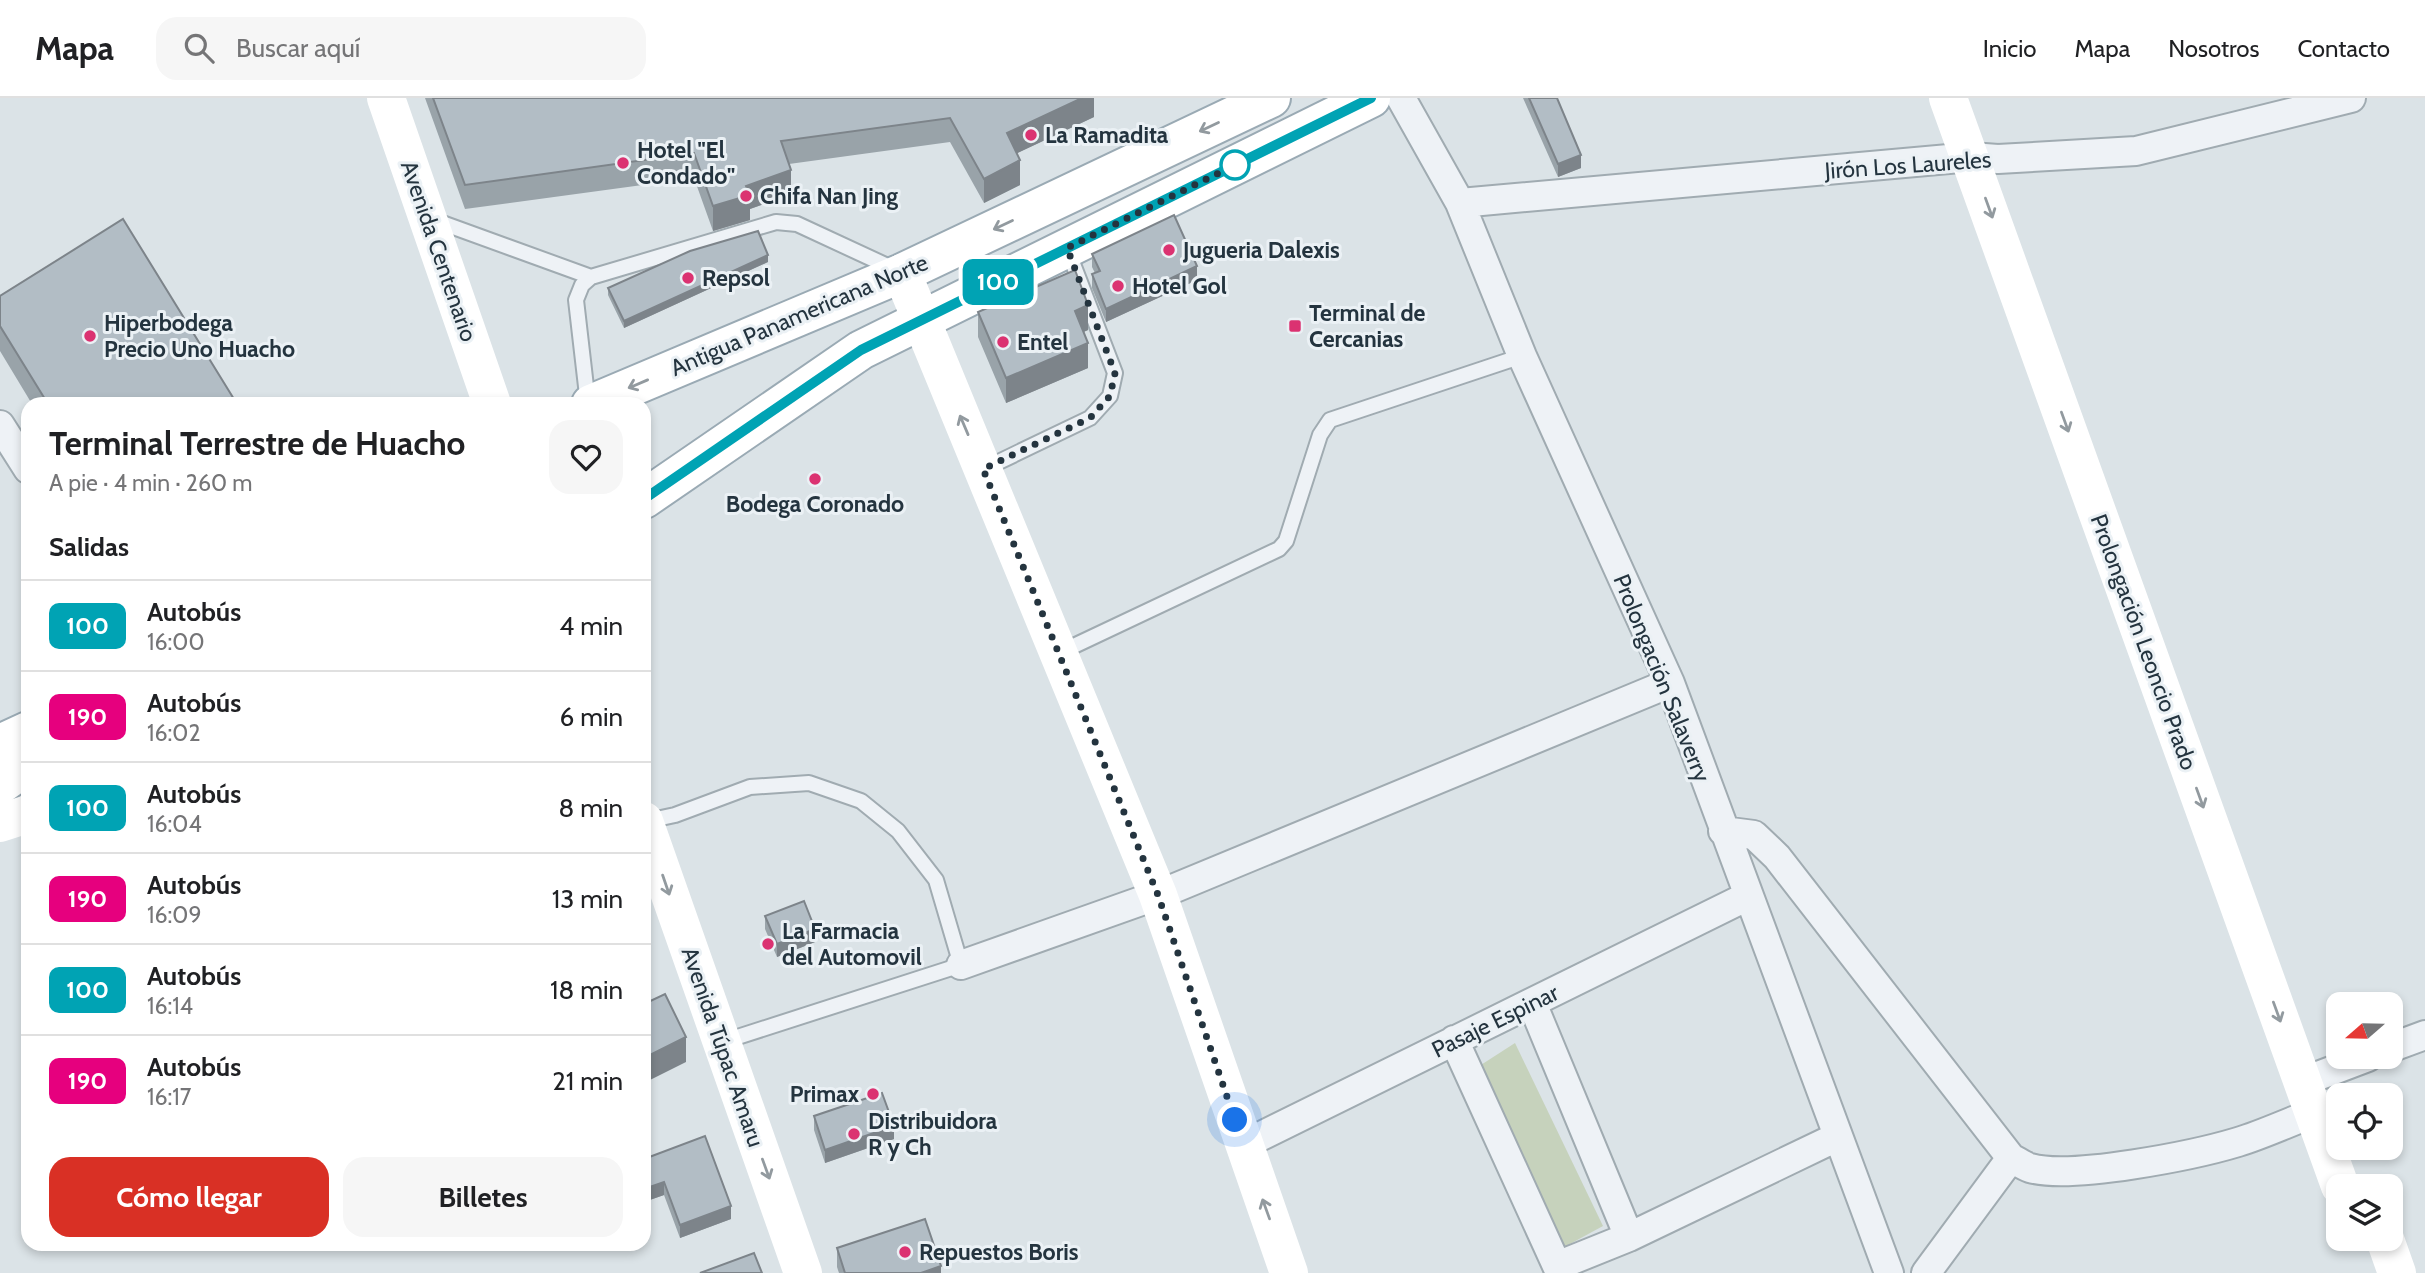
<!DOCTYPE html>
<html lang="es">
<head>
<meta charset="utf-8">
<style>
	:root { --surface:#fff; --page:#f6f6f6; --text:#202124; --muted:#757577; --line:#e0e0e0; --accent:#d93025 }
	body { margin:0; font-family:Cabin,sans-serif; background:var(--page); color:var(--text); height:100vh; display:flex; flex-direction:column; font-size:26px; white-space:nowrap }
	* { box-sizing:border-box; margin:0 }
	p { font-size:23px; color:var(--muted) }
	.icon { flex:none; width:38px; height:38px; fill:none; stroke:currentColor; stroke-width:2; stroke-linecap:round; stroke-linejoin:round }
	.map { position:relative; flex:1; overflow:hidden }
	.panel { position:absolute; left:21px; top:299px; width:630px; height:854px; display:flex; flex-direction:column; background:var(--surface); border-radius:21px; box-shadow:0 4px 10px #0003 }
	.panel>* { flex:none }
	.badge { padding:0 14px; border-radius:10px; font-size:24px; line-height:46px }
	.needle { width:46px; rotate:250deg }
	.fabs { position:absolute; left:2326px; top:894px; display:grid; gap:14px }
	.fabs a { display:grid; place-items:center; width:77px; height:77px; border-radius:14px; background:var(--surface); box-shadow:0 4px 10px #0003; font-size:35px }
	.you { position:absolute; width:35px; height:35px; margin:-18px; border:5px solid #fff; border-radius:50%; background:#1a73e8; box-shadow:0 0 0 10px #1a73e833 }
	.map>.badge { position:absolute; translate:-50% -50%; box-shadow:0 0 0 4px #fff }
	h2 { padding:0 28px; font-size:26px; line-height:63px }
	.round { display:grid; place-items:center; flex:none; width:74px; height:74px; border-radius:21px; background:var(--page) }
	.summary { display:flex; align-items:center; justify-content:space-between; height:119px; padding:0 28px }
	h1 { font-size:33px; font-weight:700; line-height:52px }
	.primary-button { display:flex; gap:14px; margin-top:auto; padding:14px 28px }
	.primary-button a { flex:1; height:80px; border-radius:21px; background:var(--accent); color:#fff; font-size:28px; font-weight:700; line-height:80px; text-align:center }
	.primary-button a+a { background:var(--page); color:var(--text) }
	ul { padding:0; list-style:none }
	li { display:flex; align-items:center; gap:21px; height:91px; padding:0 28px; border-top:2px solid var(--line) }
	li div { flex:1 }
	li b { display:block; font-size:26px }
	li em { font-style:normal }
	li .badge { min-width:77px; font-weight:700; text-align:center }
	header { display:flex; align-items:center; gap:42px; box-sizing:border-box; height:98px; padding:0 35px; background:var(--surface); border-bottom:2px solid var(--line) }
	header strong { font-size:33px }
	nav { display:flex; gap:38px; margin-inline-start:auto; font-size:24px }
	.search { width:490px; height:63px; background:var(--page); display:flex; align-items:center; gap:18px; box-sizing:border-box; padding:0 24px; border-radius:21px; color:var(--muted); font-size:26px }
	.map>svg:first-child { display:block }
</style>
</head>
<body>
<header>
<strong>Mapa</strong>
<div class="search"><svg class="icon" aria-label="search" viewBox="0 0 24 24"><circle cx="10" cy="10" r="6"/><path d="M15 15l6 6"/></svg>Buscar aquí</div>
<nav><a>Inicio</a><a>Mapa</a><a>Nosotros</a><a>Contacto</a></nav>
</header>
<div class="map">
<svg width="2425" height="1175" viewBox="0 0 2425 1175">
	<rect width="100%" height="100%" fill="#dbe3e7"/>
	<path fill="#c6d2bc" d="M1515 945 1603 1128 1557 1153 1470 974Z"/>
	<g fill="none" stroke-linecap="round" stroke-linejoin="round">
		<g stroke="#a0abb1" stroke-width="18">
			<path id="lane" d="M434 122 591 179
				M588 306 576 202 582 187 591 179 776 124 797 126 894 171
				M984 371 1090 320 1110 298 1115 275 1068 153
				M1061 554 1279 451 1286 443 1320 337 1330 322 1522 258
				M647 723 675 717 750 689 809 685 861 703 898 733 936 782 961 867 722 944"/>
		</g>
		<g stroke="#a0abb1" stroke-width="32">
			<path id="street" d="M1401 0 1460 105 1522 258 1670 585 1889 1175
				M1460 105 1971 59 1998 61 2136 53 2351 0
				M0 327 28 371
				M1723 733 1754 737 1777 759 2011 1060C2017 1063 2024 1068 2030 1070 2072 1082 2195 1057 2238 1044 2264 1036 2289 1024 2314 1015
				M961 867 1158 797 1670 585
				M1532 905 1629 1139
				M1454 942 1557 1168 1629 1139 1837 1039
				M2390 950 2425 937
				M2302 984 2368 959
				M1243 1047 1748 798
				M1926 1175 2011 1060"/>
		</g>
		<g stroke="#9aaab4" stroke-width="42">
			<path id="primary" d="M591 306 902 175 1271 0
				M644 401 861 252 1371 0
				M0 646 28 633
				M0 687 28 667"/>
		</g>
		<use href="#lane" stroke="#eef2f6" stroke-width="14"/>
		<use href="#street" stroke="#eef2f6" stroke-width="28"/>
		<path stroke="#fff" stroke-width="38" d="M386 0 492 306
			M1948 0 2340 1088
			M902 175 1158 797 1289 1175
			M644 723 803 1175
			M0 725 28 716
			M2385 1141 2397 1175"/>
		<use href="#primary" stroke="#fff" stroke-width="38"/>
	</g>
	<path fill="#99a3a9" d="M425 0H1094V19L1017 55 1020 87 984 105 950 44 789 66 791 96 750 111V122L713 133 694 80 465 111Z
		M1523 0H1557L1581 70 1558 79Z
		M1092 156 1197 182 1106 224 1092 190V176L1095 175 1092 169Z
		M768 164 624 230 608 197V190Z
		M0 198 237 306H32L0 253Z
		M978 214 1088 232 1083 234 1088 270 1006 305 978 239Z
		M765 818 815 844 777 859 765 831Z
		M814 1018 894 1041 825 1065 814 1032Z
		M644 1061 731 1121 680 1140 664 1097 644 1104Z
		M837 1150 941 1175H839L837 1169Z"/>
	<path fill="#7d848a" d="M1082 0H1094V19L1007 60V35Z
		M1581 57V70L1558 79V66Z
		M1020 62V87L984 105V81Z
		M791 72V96L750 111V122L713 133V108L746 88Z
		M768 157V164L624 230V223Z
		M1197 168V182L1106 224V211Z
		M1088 207V232L1075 238V213Z
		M1088 245V270L1006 305V280Z
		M815 831V844L777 859V846Z
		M686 939V964L644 985V960Z
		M894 1028V1041L825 1065V1052Z
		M664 1084V1097L644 1104V1091Z
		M731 1108V1121L680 1140V1127Z
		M941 1168V1175H921Z"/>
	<path fill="#b2bdc5" stroke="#7d848a" stroke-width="2" d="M433 0H1082L1007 35 1020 62 984 81 950 20 781 43 791 72 746 88 750 97 713 108 694 55 465 87Z
		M1529 0H1557L1581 57 1558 66Z
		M1174 117 1197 168 1106 211 1092 176 1100 173 1092 156Z
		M123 121 237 306H48L0 228V198Z
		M758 133 768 157 624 223 608 190 690 153Z
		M1075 172 1088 207 1075 213 1088 245 1006 280 978 214Z
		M804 803 815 831 777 846 765 818Z
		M665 896 686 939 644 960V906Z
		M882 995 894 1028 825 1052 814 1018Z
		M705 1038 731 1108 680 1127 664 1084 644 1091V1061Z
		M925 1121 941 1168 921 1175H845L837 1150Z
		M754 1155 762 1175H700Z"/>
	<defs><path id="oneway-shaft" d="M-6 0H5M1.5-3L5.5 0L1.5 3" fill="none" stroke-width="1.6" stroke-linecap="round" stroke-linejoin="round" transform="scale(1.75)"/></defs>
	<g stroke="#929a9f">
		<use href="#oneway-shaft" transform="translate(1209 29) rotate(155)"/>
		<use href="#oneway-shaft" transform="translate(1989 110) rotate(70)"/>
		<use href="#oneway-shaft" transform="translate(1003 127) rotate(155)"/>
		<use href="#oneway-shaft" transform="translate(638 286) rotate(157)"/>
		<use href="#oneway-shaft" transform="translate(2065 324) rotate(70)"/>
		<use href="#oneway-shaft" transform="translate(964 327) rotate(-113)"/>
		<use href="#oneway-shaft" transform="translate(2200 700) rotate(70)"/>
		<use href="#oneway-shaft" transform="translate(666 787) rotate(71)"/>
		<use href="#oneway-shaft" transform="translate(2277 914) rotate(70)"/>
		<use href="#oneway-shaft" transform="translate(766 1071) rotate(70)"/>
		<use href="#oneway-shaft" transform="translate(1266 1111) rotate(-110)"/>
	</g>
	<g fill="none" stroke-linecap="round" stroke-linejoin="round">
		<g stroke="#fff" stroke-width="16">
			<path id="line" d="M644 401 861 252 1371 0"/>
		</g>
		<use href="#line" stroke="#00a3b4" stroke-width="10"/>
		<path stroke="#24343f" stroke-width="7" stroke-dasharray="0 12.6" d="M1235 1022 1158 797 983 371 1090 320 1110 298 1115 275 1067 150 1235 67"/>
	</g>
	<g fill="#db3271" stroke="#ebf1f5" stroke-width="2.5">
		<circle cx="1031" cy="37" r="7"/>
		<circle cx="623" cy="65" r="7"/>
		<circle cx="746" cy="98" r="7"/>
		<circle cx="1169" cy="152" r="7"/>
		<circle cx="688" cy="180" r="7"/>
		<circle cx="1118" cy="188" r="7"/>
		<rect x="1288" y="221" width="14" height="14" rx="3.5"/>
		<circle cx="90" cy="238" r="7"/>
		<circle cx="1003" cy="244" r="7"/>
		<circle cx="815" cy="381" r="7"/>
		<circle cx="768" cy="846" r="7"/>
		<circle cx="873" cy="996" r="7"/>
		<circle cx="854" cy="1036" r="7"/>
		<circle cx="905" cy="1154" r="7"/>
	</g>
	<circle fill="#fff" stroke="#00a3b4" stroke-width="3.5" cx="1235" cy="67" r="14"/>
	<g text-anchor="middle" stroke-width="6" stroke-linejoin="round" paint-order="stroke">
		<g font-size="23" font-weight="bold" fill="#24343f" stroke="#ebf1f5" text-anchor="start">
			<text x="1045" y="45">La Ramadita</text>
			<text x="637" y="60">Hotel "El<tspan x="637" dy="26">Condado"</tspan></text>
			<text x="760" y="106">Chifa Nan Jing</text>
			<text x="1183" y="160">Jugueria Dalexis</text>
			<text x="702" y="188">Repsol</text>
			<text x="1132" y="196">Hotel Gol</text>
			<text x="1309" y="223">Terminal de<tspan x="1309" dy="26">Cercanias</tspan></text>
			<text x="104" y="233">Hiperbodega<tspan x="104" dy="26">Precio Uno Huacho</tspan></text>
			<text x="1017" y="252">Entel</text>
			<text x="815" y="414" text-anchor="middle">Bodega Coronado</text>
			<text x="782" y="841">La Farmacia<tspan x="782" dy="26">del Automovil</tspan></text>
			<text x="859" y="1004" text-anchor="end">Primax</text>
			<text x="868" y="1031">Distribuidora<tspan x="868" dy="26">R y Ch</tspan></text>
			<text x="919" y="1162">Repuestos Boris</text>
		</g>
		<g font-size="23" fill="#24343f" stroke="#ebf1f5">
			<text transform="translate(1908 67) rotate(-4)" y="8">Jirón Los Laureles</text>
			<text transform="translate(439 153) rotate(71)" y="8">Avenida Centenario</text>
			<text transform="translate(799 217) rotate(-23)" y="8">Antigua Panamericana Norte</text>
			<text transform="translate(2144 544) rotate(70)" y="8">Prolongación Leoncio Prado</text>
			<text transform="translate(1662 580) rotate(68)" y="8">Prolongación Salaverry</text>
			<text transform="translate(1495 923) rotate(-26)" y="8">Pasaje Espinar</text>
			<text transform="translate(723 949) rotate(71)" y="8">Avenida Túpac Amaru</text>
		</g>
	</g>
</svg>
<div class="fabs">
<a><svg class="needle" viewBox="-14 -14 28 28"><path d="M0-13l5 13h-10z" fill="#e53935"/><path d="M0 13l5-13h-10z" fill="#757577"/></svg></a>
<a><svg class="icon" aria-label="locate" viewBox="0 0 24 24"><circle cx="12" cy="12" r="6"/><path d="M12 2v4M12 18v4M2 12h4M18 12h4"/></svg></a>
<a><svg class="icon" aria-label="layers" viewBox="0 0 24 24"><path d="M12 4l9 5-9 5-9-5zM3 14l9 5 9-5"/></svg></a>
</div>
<div class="you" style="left:1235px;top:1022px"></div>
<b class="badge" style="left:998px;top:184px;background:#00a3b4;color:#fff">100</b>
<section class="panel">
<div class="summary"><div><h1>Terminal Terrestre de Huacho</h1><p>A pie · 4 min · 260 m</p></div><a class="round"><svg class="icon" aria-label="heart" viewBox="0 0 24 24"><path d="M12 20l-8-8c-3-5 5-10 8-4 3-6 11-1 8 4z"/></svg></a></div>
<h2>Salidas</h2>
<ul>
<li><span class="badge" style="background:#00a3b4;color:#fff">100</span><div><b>Autobús</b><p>16:00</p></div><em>4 min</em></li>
<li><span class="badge" style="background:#e6007e;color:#fff">190</span><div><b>Autobús</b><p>16:02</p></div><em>6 min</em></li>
<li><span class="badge" style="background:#00a3b4;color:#fff">100</span><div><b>Autobús</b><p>16:04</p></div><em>8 min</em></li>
<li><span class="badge" style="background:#e6007e;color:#fff">190</span><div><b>Autobús</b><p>16:09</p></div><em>13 min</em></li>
<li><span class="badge" style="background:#00a3b4;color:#fff">100</span><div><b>Autobús</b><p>16:14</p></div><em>18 min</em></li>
<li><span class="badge" style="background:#e6007e;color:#fff">190</span><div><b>Autobús</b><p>16:17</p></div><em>21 min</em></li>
</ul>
<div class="primary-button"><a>Cómo llegar</a><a>Billetes</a></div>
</section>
</div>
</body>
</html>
